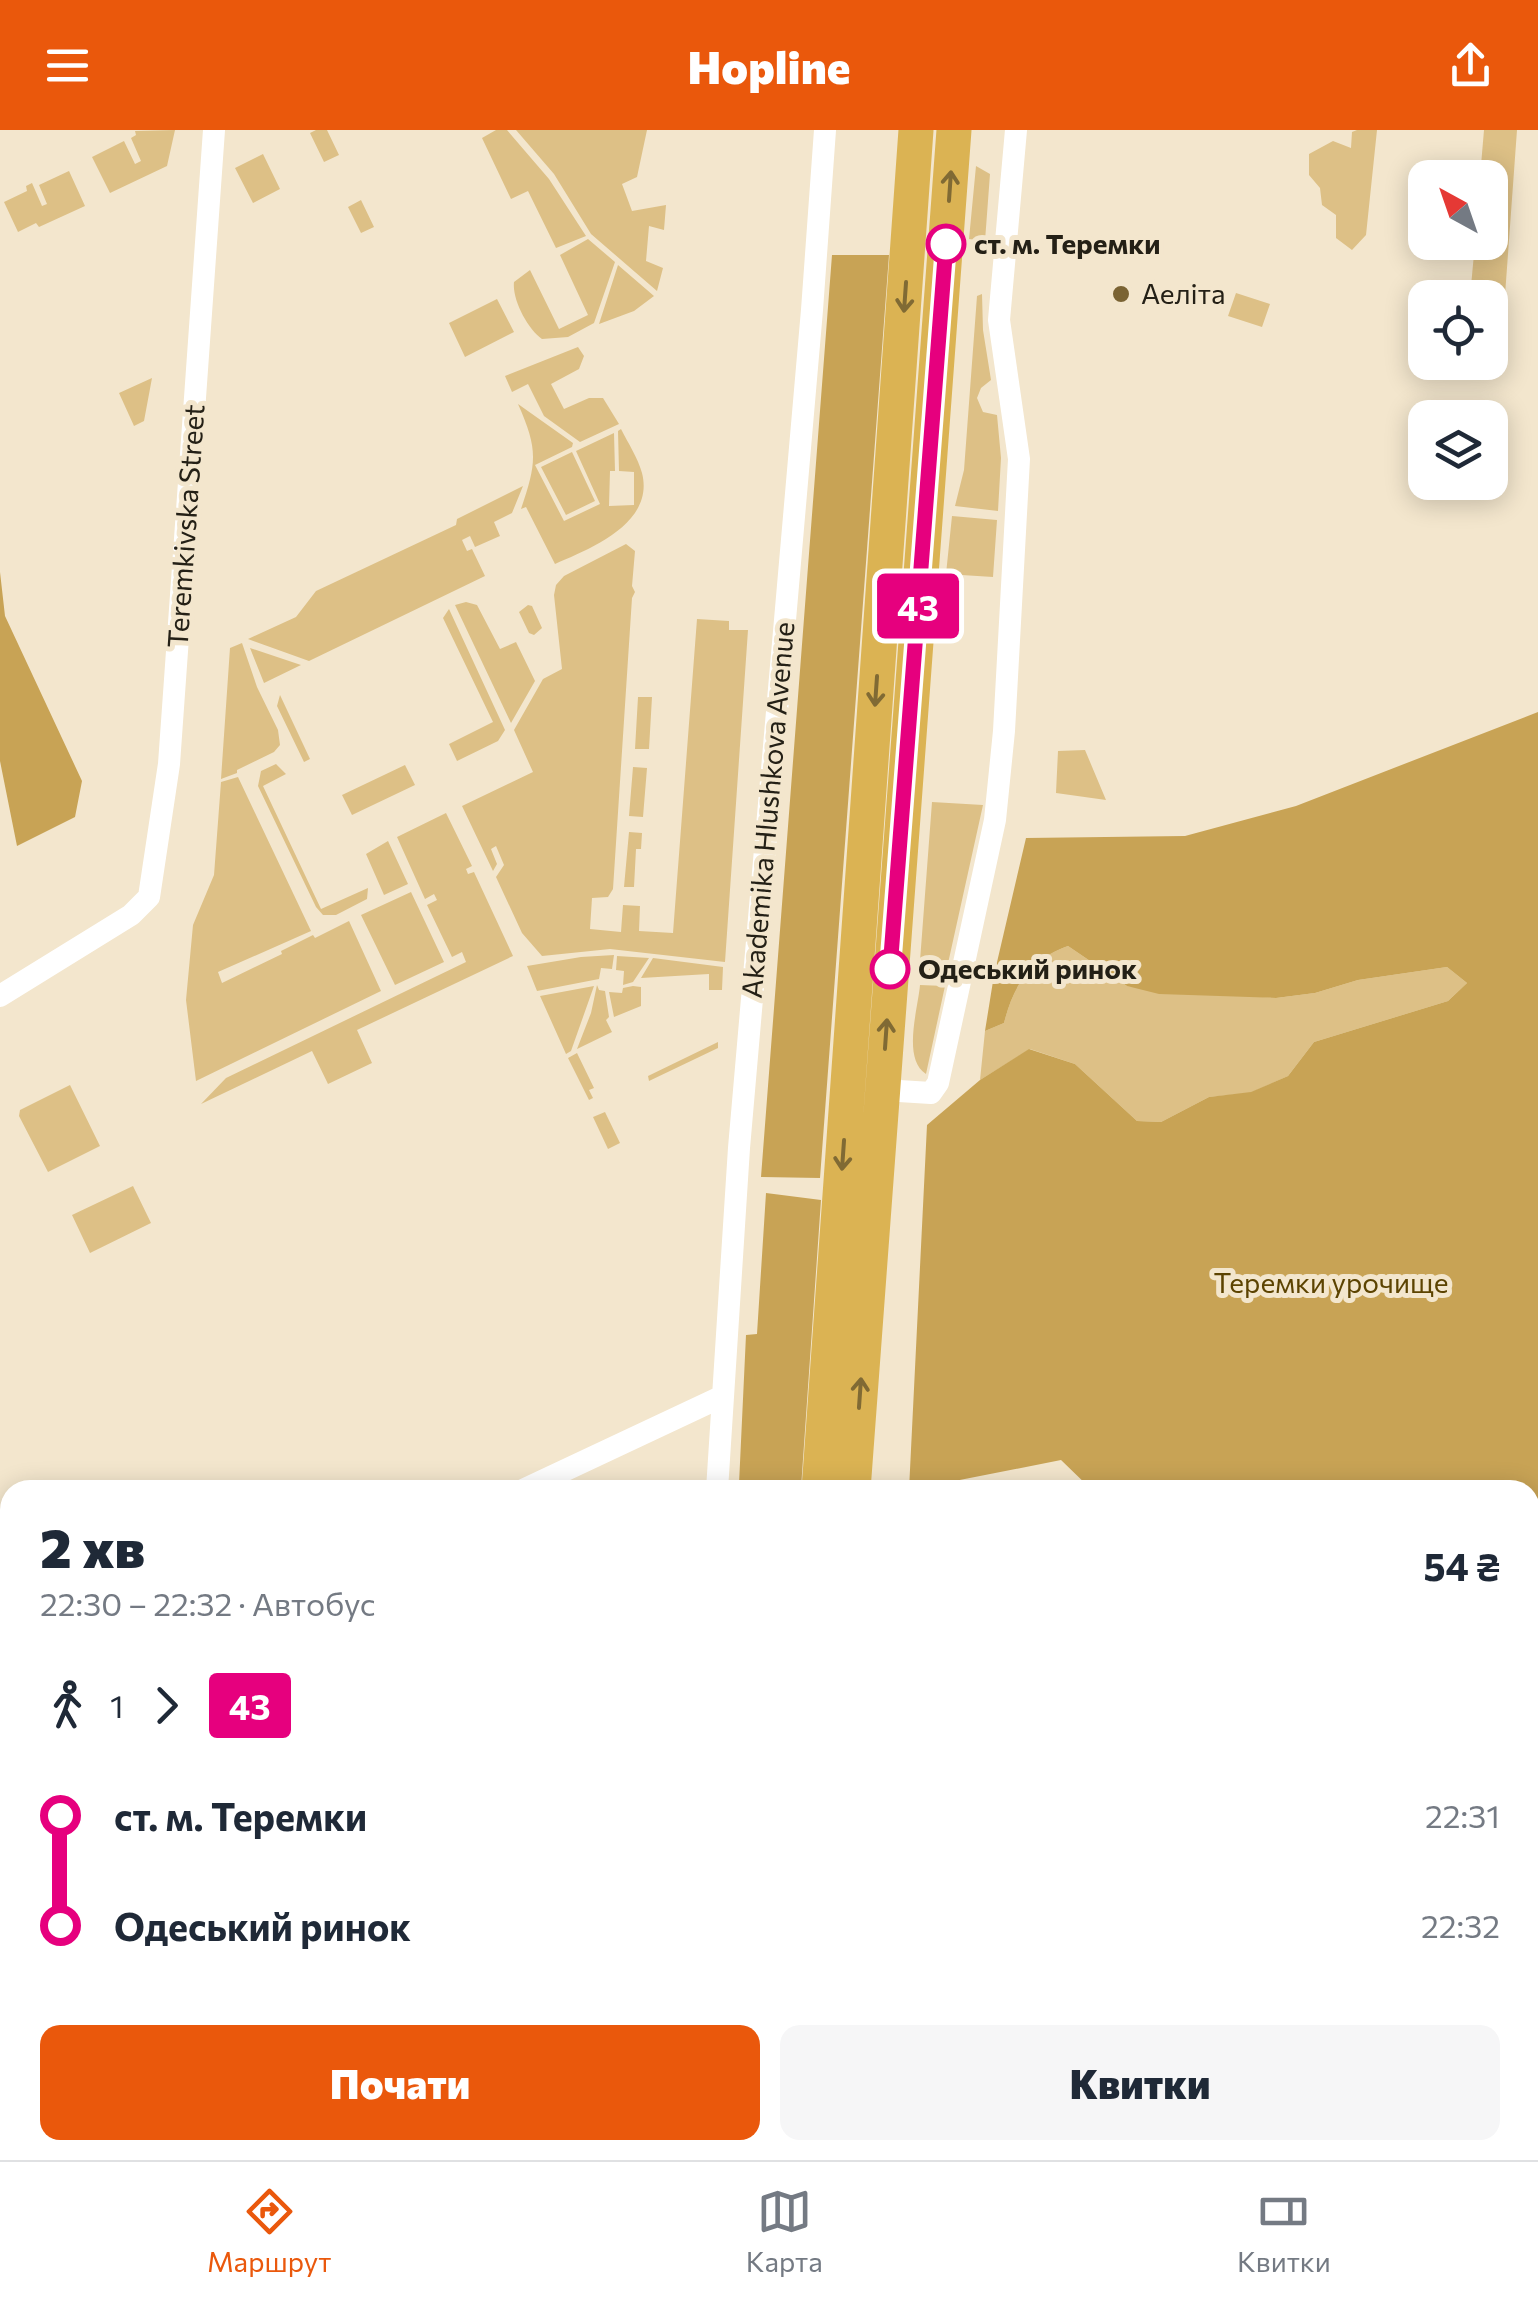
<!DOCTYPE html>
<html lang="uk">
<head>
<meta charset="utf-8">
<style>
	:root { --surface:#fff; --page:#f6f6f7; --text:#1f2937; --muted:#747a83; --line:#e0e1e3; --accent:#ea580c }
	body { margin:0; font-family:Commissioner,sans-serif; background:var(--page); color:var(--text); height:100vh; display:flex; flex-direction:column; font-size:38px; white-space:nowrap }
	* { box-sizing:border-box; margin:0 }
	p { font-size:32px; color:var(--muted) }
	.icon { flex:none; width:55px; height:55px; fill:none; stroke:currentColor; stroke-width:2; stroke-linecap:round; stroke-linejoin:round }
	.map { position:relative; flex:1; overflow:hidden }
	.details { position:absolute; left:0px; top:1350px; width:1540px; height:680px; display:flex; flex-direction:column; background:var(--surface); border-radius:30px 30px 0 0; box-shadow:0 5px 25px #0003 }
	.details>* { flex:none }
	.badge { padding:0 20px; border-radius:8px; font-size:35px; line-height:65px }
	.needle { width:65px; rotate:320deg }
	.buttons { position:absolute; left:1408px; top:30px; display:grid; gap:20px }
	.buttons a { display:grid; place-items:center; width:100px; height:100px; border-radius:20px; background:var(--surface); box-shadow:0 5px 25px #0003; font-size:50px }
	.map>.badge { position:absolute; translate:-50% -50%; box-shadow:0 0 0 5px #fff }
	.legs { display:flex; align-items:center; gap:15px; height:110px; padding:0 40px; font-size:32px }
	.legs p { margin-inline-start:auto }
	.overview { display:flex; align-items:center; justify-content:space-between; height:170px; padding:0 40px }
	h1 { font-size:55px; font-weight:800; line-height:75px }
	.action { display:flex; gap:20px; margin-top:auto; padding:20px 40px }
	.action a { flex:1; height:115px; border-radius:20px; background:var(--accent); color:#fff; font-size:40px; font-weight:800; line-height:115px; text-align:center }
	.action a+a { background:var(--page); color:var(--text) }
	ul { padding:0 40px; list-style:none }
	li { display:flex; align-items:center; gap:35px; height:110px; font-size:38px }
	li i { display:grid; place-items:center; width:15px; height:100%; margin:0 12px; background:currentColor }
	li i::after { content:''; width:25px; height:25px; margin:-12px; border:8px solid; border-radius:50%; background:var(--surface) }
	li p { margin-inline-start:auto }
	li:first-child i { background:linear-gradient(#0000 50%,currentColor 0) }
	li:last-child i { background:linear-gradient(currentColor 50%,#0000 0) }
	header { display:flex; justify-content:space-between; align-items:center; height:130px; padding:0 40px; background:var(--accent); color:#fff; font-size:45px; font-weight:800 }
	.menu { display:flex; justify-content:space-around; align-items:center; height:140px; border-top:2px solid var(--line); background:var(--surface); font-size:28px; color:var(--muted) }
	.menu a { display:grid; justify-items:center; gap:5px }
	.menu .on { color:var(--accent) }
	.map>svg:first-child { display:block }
</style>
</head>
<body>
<header><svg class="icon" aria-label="menu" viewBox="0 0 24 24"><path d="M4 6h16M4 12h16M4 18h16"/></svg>Hopline<svg class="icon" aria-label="share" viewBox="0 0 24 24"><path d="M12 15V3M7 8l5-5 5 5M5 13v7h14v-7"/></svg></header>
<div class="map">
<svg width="1538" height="2030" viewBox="0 0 1538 2030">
	<rect width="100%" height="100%" fill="#f3e6cd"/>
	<path fill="#ddc086" d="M175 0 167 36 110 63 92 27 124 11 135 34 141 31 131 8 136 5 135 1Z
		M316 0H327L339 25 324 32 310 3Z
		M496 0H507L549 49 586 106 556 118 528 61 511 69 482 8Z
		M516 0H647L637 47 622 54 632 81 666 75 664 100 649 96 646 131 663 138 657 161 591 104 554 44Z
		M1357 0H1377L1366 105 1352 120 1336 108V85L1322 75 1320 58 1309 45V24L1333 11 1351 18 1352 2Z
		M1484 0H1517L1504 179H1490V168L1470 167 1475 113 1490 112V48L1480 47Z
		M263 24 280 59 253 73 235 38Z
		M976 36 990 44 985 111 969 109Z
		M69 41 85 76 39 97 36 93 18 102 4 72 27 61 26 56 32 53 42 76 47 74 39 55Z
		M361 70 374 97 361 103 348 77Z
		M588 109 615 132 594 193 568 207 542 209C528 199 512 170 514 152L530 140 559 199 588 185 560 125Z
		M618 135 654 166 634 181 599 194Z
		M1236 163 1270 174 1262 197 1228 186Z
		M982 164 983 200 991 250 981 258 977 268 983 282 997 285 1001 328 998 381 955 376 964 340 977 166Z
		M497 169 514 202 465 227 449 193Z
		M578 217 584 226 579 239 551 254 564 279 589 268H603L619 294 580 312 544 286 528 254 512 262 505 246Z
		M152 248 144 291 134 296 119 263Z
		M518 274 573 313 572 317 535 335 564 391 600 374 576 321 614 303 615 341H610L609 376 634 375V342L619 341 618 301 621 299C628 313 638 328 642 343 655 394 589 419 555 434L526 377 521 379C537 332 538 319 518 274Z
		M572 322 595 371 566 385 541 337Z
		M523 356 512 383 494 392 500 406 475 417 470 406 462 410 467 421 472 419 485 446 309 531 248 509 296 487 316 461 456 395 457 389Z
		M952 386 997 390 993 447 946 444Z
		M626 414 635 421 632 456 635 462 632 468 613 759 608 767 592 768 590 799 621 802 623 775 640 776 639 801 673 803 697 489 729 491V500H748L725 832 610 819 542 826 522 803 496 747 504 735 496 716 491 719 497 734 493 741 462 676 533 642 514 600 543 549 562 539 554 465 556 455 564 446Z
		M466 472 477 475 500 519 516 512 535 551 511 593 455 475Z
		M528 475 532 476 542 498 534 505 529 503 519 482Z
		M449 479 505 600 498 611 457 631 449 614 493 592 443 488Z
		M242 513 257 557 278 600 280 615 274 622 237 640V643L221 649 230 518Z
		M250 518 301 535 264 553Z
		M280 565 310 629 304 632 277 576Z
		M638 567H652L649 619H635Z
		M1085 620 1106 670 1056 663 1058 621Z
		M276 634 286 644 263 656 321 779 368 758 367 769 336 785H323L316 777 258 656 261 641Z
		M405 635 415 655 352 685 342 665Z
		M633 637 647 638 643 687 629 686Z
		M238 647 311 801 218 842 222 853 282 824 281 821 313 805 315 808 349 791 381 861 196 951 186 870 193 795 214 745 221 652Z
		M932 672 983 675 945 847 919 844Z
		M446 683 472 736 466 739 468 744 474 742 513 826 357 900 372 933 328 954 312 921 201 974 226 948 466 832 462 822 452 827 427 775 437 770 434 764 425 769 397 707Z
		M629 702 642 703 641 719H636L634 757H624Z
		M388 711 408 754 384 765 366 724Z
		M411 762 444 832 395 855 361 785Z
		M1068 816 1127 856 1276 868 1315 863 1358 850 1447 837 1467 853 1448 871 1314 912 1288 946 1250 963 1209 967 1161 992 1137 991 1075 934 1030 919 980 950 985 901 1004 893C1014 854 1030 830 1068 816Z
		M614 825 612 839 601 838 599 849 537 861 527 836 581 827Z
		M617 826 649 828 633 852 623 855 624 841 616 840Z
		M653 828 723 837 722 860H709V844L641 848Z
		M597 855 599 860 605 861 609 887 606 890 612 902 577 919 591 883Z
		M920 855 945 856 926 944C902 929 918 879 920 855Z
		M594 856 571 921 566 924 540 866Z
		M633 856 641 857V876L614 887 609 862 622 863 623 858Z
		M718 912V918L649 951 648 946Z
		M577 923 594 958 589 960 593 968 589 970 568 928Z
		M70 955 100 1016 48 1042 19 986 20 980Z
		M605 982 620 1013 608 1019 593 987Z
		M133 1056 151 1093 90 1123 72 1085Z
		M840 2020H899L900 2030H839Z"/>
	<path fill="#c8a355" d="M832 125H889L820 1048 761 1047Z
		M0 442 5 486 82 651 75 687 17 716 0 631Z
		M1538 582V2030H1150L1178 2026 1179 2020H1530V1360H1092L1061 1330 909 1360 927 995 980 950 1029 919 1075 934 1137 991 1161 992 1209 967 1251 962 1288 946 1314 912 1448 871 1467 853 1447 837 1358 850 1315 863 1276 868 1159 864 1127 856 1068 816C1030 830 1014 854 1004 893L985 901 994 845 1026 708 1185 706 1296 676Z
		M766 1063 821 1070 801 1358C780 1362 758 1362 739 1354L746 1205 757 1204Z
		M693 2020H753L752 2030H693Z"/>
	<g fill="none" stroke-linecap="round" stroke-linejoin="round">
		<path stroke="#fff" stroke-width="22" d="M0 866 131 785 149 767 169 634 214 0
			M883 960 931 963 938 953 995 690 1004 601 1019 329 999 190 1016 0
			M523 1360 723 1266
			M717 1360 739 1018 812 180 825 0
			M0 1515 10 1492
			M668 2030 669 2020"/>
		<path stroke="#dbb353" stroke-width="35" d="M819 1360 916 0
			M853 1360 954 0
			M775 2030 776 2020
			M809 2030V2020"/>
	</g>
	<defs><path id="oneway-shaft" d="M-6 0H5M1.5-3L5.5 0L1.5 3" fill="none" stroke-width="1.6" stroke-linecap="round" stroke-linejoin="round" transform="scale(2.5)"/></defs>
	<g stroke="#806a34">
		<use href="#oneway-shaft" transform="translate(950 56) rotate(-86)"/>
		<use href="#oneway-shaft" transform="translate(905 167) rotate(94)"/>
		<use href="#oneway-shaft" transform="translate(876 561) rotate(94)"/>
		<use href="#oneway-shaft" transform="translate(886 904) rotate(-86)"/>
		<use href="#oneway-shaft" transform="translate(843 1025) rotate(94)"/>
		<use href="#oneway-shaft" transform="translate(860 1263) rotate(-86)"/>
	</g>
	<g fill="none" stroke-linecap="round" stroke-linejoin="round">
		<g stroke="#fff" stroke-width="22">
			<path id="line-1" d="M890 839 946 114"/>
		</g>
		<use href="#line-1" stroke="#e6007e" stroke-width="15"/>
	</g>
	<g fill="#fff" stroke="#e6007e" stroke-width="5">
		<circle cx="946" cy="114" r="18"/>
		<circle cx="890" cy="839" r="18"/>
	</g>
	<circle fill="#7a6333" stroke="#f3e6cd" stroke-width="4" cx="1121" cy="164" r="10"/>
	<g text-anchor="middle" stroke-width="10" stroke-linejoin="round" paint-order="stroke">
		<g font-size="28" font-weight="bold" fill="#242016" stroke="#f3e6cd" text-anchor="start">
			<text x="974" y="124">ст. м. Теремки</text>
			<text x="918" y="849">Одеський ринок</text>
		</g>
		<g font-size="28" fill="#242016" stroke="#f3e6cd" text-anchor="start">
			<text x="1141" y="174">Аеліта</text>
		</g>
		<g font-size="28" fill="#242016" stroke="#f3e6cd">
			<text transform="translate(186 396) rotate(-86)" y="10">Teremkivska Street</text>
			<text transform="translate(768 680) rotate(-85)" y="10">Akademika Hlushkova Avenue</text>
		</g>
		<g font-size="28" fill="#5c4301" stroke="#f3e6cd">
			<text x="1331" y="1163">Теремки урочище</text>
		</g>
	</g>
</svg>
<div class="buttons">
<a><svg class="needle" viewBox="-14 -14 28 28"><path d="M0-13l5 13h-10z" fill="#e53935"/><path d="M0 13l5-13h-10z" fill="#747a83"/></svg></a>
<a><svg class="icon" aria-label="locate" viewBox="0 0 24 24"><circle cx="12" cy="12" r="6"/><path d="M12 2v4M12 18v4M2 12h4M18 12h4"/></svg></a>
<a><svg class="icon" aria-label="layers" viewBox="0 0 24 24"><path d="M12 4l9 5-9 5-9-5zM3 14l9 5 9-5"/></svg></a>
</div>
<b class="badge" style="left:918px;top:476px;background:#e6007e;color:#fff">43</b>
<section class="details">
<div class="overview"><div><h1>2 хв</h1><p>22:30 – 22:32 · Автобус</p></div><b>54 ₴</b></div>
<div class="legs"><svg class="icon" aria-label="walk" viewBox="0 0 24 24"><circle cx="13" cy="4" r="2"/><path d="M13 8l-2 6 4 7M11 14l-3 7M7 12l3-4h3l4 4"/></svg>1<svg class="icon" aria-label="forward" viewBox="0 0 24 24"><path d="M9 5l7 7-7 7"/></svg><b class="badge" style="background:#e6007e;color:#fff">43</b></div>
<ul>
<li><i style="color:#e6007e"></i><b>ст. м. Теремки</b><p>22:31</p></li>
<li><i style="color:#e6007e"></i><b>Одеський ринок</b><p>22:32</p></li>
</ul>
<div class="action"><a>Почати</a><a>Квитки</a></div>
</section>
</div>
<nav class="menu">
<a class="on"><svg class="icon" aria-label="directions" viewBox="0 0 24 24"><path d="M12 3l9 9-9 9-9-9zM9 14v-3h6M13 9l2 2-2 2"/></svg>Маршрут</a>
<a><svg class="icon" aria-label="map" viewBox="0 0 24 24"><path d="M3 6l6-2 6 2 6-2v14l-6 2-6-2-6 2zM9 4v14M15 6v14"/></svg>Карта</a>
<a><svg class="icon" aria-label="tickets" viewBox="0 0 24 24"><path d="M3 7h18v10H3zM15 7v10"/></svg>Квитки</a>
</nav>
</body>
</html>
